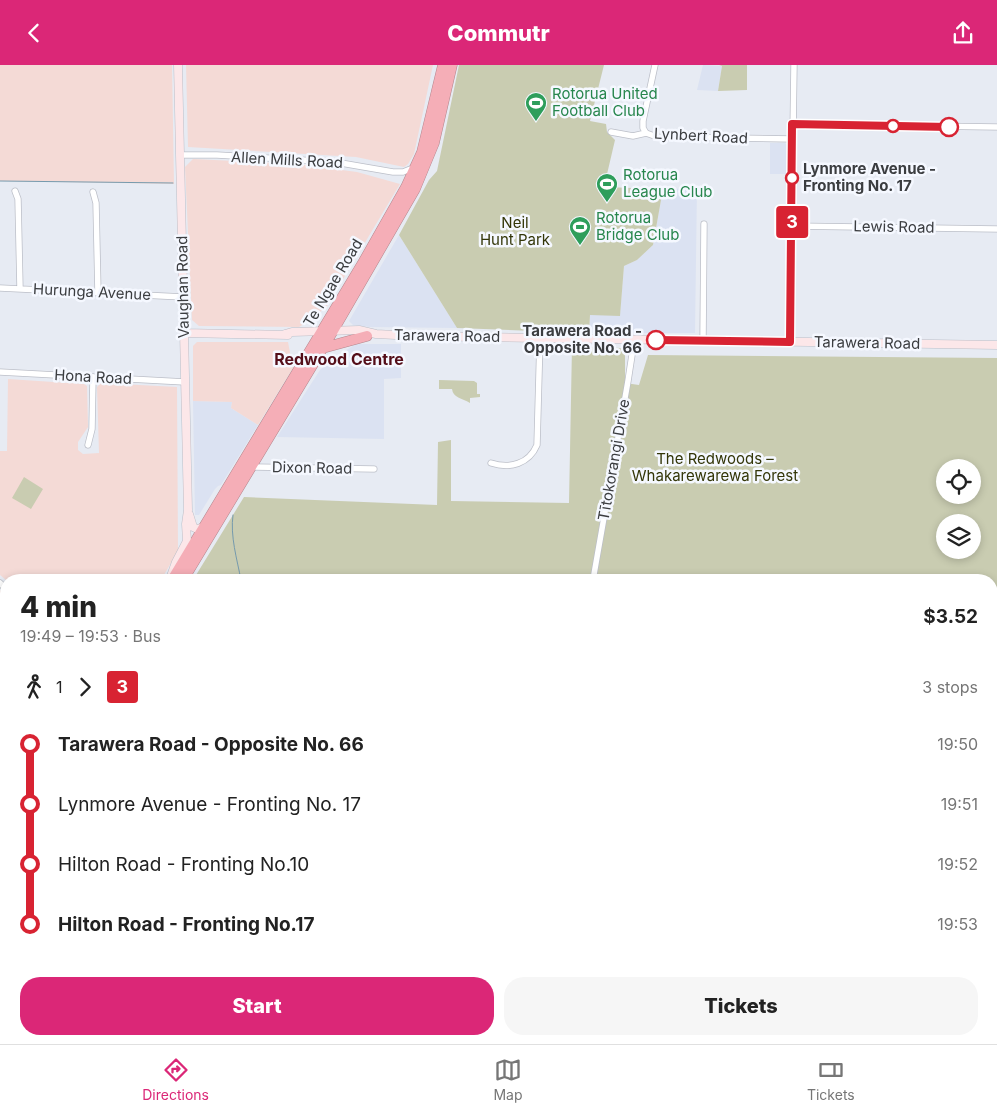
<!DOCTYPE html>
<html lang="en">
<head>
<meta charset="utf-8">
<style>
	:root { --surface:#fff; --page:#f6f6f6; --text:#222; --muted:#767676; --line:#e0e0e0; --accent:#db2777 }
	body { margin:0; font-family:Inter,sans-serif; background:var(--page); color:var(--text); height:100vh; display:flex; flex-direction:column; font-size:19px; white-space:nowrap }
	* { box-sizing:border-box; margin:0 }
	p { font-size:16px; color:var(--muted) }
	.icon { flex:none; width:28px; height:28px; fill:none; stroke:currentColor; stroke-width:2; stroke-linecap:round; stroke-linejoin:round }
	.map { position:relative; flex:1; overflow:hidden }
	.panel { position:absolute; left:0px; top:509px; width:998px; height:471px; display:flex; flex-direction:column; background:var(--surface); border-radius:20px 20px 0 0; box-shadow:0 2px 8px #0003 }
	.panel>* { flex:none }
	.badge { padding:0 10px; border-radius:4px; font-size:18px; line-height:32px }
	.controls { position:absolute; left:936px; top:394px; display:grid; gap:10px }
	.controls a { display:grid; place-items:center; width:45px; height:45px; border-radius:50%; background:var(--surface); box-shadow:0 2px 8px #0003; font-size:25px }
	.map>.badge { position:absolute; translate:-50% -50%; box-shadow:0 0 0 2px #fff }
	.legs { display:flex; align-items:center; gap:8px; height:55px; padding:0 20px; font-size:16px }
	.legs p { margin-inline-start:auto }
	.headline { display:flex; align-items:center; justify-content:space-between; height:85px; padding:0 20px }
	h1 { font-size:28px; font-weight:800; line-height:38px }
	.cta { display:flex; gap:10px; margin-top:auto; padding:10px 20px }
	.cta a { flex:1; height:58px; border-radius:20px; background:var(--accent); color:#fff; font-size:20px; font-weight:800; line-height:58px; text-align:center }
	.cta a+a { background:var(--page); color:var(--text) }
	ul { padding:0 20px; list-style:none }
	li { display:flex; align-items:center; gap:18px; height:60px; font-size:19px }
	li i { display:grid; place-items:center; width:8px; height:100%; margin:0 6px; background:currentColor }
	li i::after { content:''; width:12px; height:12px; margin:-6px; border:4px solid; border-radius:50%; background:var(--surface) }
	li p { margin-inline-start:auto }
	li:first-child i { background:linear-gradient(#0000 50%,currentColor 0) }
	li:last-child i { background:linear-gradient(currentColor 50%,#0000 0) }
	header { display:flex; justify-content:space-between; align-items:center; height:65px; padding:0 20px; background:var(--accent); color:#fff; font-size:22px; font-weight:800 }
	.tab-bar { display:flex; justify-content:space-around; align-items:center; height:70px; border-top:1px solid var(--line); background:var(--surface); font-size:14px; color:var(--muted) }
	.tab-bar a { display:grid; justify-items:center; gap:2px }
	.tab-bar .selected { color:var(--accent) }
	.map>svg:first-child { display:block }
</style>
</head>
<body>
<header><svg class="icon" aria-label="back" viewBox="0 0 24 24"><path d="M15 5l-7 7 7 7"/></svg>Commutr<svg class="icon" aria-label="share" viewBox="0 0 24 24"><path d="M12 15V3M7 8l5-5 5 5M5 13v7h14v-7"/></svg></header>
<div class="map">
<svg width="997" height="979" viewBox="0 0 997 979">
	<rect width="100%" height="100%" fill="#e7ebf3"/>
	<path fill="#dbe2f2" d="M703 0 722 1 718 26 697 25Z
		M770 78H785L787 80V109H770Z
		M697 123 695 268H589L590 250H620L624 201 637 195 653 180 663 124Z
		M399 170 457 263 370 262 353 260 349 256Z
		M356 279H401V313L384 314V374L277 372 320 305 332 294Z
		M193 336 232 337 231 343 258 360 221 420 218 421 215 424 199 450H195Z
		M0 620 6 630V677L0 680Z"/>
	<path fill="#f4dad6" d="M0 0H172L174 119 0 116Z
		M186 0H433L414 89 408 99 404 102 356 92 188 82Z
		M193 94 296 99 357 107 400 119 327 241 311 255 299 262 199 261 192 255 185 102Z
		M197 277H288L293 303 258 360 231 343 232 337 193 336V281Z
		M8 314 84 319 87 321 88 362 78 377V385L83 389 99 388 97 322 101 318 177 322 178 486 161 515H6L0 510V386H7Z
		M0 525 6 531V630L0 620Z
		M6 677V724L0 728V680Z
		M109 974H202L216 978 218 974H305V979H107L109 977Z"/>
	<path fill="#c9ccb1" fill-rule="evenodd" d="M459 0H604L590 56 606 59 607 67 615 75 604 122 663 124 653 180 637 195 624 201 620 251 590 250 589 268 457 263 399 170 429 115 437 106Z
		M719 0H747V25L718 26 722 1Z
		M572 281 621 283 625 288V318L639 320 648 290 997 293V979H305V974H991V515H193L244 432 437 440 438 377 451 375V436L569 438ZM945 402H972V430H945ZM945 458H972V485H945Z
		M439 315 474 316 477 318V329H480V332L470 333V338C462 333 453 333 452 324H439Z
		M24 412 43 424 31 444 12 433Z
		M6 751V886H0V754Z
		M6 923V974H109L110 977 107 979H0V924Z"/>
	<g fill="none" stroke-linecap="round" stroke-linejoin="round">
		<path stroke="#759aad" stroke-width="1" d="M0 116 173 118
			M233 450C230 471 237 494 241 515
			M0 811 6 806"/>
		<g stroke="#bcbfc8" stroke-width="7">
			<path id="street" d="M792 59 997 62
				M611 67 633 71 646 68
				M646 68 657 72 792 74
				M646 68 643 63V56L655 0
				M180 90H217L335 97 393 107H403L413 103
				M15 126 18 134 20 223
				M93 127 96 138 98 228
				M791 161 997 164
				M0 223 183 232
				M703 276 704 159
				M790 277 794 0
				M0 307 185 317
				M88 380 92 364 93 312
				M491 398C510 404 529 399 537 380L540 273
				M251 402 374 404
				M593 515 628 316 632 290V275
				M0 518 6 524
				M508 979 509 974"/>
		</g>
		<g stroke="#bcbfc8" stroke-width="9">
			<path id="secondary" d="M184 268 288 270
				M285 269 292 267 359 265 376 269 415 271 997 280
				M189 449 193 462 197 464 204 462
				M171 511 176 497 187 476 186 459 188 445 178 0"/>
		</g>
		<g stroke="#b4868d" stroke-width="11">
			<path id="highway" d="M323 283 367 271
				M172 515 364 196 406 122 422 87 443 0
				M183 515 330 271 415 124 434 78 452 0
				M0 735 6 731
				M0 745 6 741"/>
		</g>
		<use href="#street" stroke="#fff" stroke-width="5.5"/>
		<use href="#secondary" stroke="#fce7e9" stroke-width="8"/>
		<use href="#highway" stroke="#f5aeb7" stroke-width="10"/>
	</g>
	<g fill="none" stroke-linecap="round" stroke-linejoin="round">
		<g stroke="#fff" stroke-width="11">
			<path id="line-1" d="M656 275 790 277 792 59 949 62"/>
		</g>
		<use href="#line-1" stroke="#d82332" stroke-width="8"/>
	</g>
	<defs>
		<g id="stadium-pin" transform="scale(1.125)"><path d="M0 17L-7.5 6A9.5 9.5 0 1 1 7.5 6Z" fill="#2e9e5b" stroke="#f5f8ff"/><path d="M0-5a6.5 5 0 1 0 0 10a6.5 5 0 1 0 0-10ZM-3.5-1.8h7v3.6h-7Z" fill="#fff"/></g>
	</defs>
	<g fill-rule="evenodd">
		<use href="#stadium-pin" x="536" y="38"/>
		<use href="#stadium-pin" x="607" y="119"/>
		<use href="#stadium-pin" x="580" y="162"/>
	</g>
	<g fill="#fff" stroke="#d82332" stroke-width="2.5">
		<circle cx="893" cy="61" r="6"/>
		<circle cx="949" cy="62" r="9"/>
		<circle cx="792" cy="113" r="6"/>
		<circle cx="656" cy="275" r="9"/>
	</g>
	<g text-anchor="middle" stroke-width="5" stroke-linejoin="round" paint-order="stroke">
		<g font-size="15" fill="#27864d" stroke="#f5f8ff" text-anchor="start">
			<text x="552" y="34">Rotorua United<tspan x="552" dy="17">Football Club</tspan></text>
			<text x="623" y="115">Rotorua<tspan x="623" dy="17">League Club</tspan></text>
			<text x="596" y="158">Rotorua<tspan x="596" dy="17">Bridge Club</tspan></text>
		</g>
		<g font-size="15" fill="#3b3d40" stroke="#f5f8ff">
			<text transform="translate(701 71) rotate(3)" y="5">Lynbert Road</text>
			<text transform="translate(287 95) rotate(3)" y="5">Allen Mills Road</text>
			<text transform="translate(894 162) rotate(1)" y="5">Lewis Road</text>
			<text transform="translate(333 218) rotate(-59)" y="5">Te Ngae Road</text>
			<text transform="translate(183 222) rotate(-91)" y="5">Vaughan Road</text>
			<text transform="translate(92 227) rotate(3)" y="5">Hurunga Avenue</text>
			<text transform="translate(447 271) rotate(1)" y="5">Tarawera Road</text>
			<text transform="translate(867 278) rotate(1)" y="5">Tarawera Road</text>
			<text transform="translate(93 312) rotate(3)" y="5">Hona Road</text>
			<text transform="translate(614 395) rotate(-80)" y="5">Tītokorangi Drive</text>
			<text transform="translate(312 403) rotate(1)" y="5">Dixon Road</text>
		</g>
		<g font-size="15" font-weight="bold" fill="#3b3d40" stroke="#f5f8ff" text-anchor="start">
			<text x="803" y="109">Lynmore Avenue -<tspan x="803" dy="17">Fronting No. 17</tspan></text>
			<text x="642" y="271" text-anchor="end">Tarawera Road -<tspan x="642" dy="17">Opposite No. 66</tspan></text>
		</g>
		<g font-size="15" fill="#333608" stroke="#f5f8ff">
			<text x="515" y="163">Neil<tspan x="515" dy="17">Hunt Park</tspan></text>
			<text x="715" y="399">The Redwoods –<tspan x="715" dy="17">Whakarewarewa Forest</tspan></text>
		</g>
		<g font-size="16" font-weight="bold" fill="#540e19" stroke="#f5f8ff">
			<text x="339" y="300">Redwood Centre</text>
		</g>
	</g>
</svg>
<div class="controls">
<a><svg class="icon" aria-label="locate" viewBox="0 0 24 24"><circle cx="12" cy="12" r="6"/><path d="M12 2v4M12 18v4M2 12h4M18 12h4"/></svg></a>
<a><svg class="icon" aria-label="layers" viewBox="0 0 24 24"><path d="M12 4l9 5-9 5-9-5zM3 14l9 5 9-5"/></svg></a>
</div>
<b class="badge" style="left:792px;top:157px;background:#d82332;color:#fff">3</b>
<section class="panel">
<div class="headline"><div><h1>4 min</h1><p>19:49 – 19:53 · Bus</p></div><b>$3.52</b></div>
<div class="legs"><svg class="icon" aria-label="walk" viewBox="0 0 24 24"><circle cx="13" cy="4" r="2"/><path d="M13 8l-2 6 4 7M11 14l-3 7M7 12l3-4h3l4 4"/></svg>1<svg class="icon" aria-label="forward" viewBox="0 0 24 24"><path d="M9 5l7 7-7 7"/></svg><b class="badge" style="background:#d82332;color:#fff">3</b><p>3 stops</p></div>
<ul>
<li><i style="color:#d82332"></i><b>Tarawera Road - Opposite No. 66</b><p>19:50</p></li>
<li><i style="color:#d82332"></i><span>Lynmore Avenue - Fronting No. 17</span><p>19:51</p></li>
<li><i style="color:#d82332"></i><span>Hilton Road - Fronting No.10</span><p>19:52</p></li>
<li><i style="color:#d82332"></i><b>Hilton Road - Fronting No.17</b><p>19:53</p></li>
</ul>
<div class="cta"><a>Start</a><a>Tickets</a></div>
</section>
</div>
<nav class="tab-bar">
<a class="selected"><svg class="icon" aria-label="directions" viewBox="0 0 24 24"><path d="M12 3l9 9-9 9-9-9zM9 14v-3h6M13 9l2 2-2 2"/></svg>Directions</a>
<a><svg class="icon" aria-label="map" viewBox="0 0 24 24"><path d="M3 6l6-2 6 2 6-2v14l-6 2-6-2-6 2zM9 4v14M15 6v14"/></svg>Map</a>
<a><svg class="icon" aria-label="tickets" viewBox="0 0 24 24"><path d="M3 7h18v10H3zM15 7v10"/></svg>Tickets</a>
</nav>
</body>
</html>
